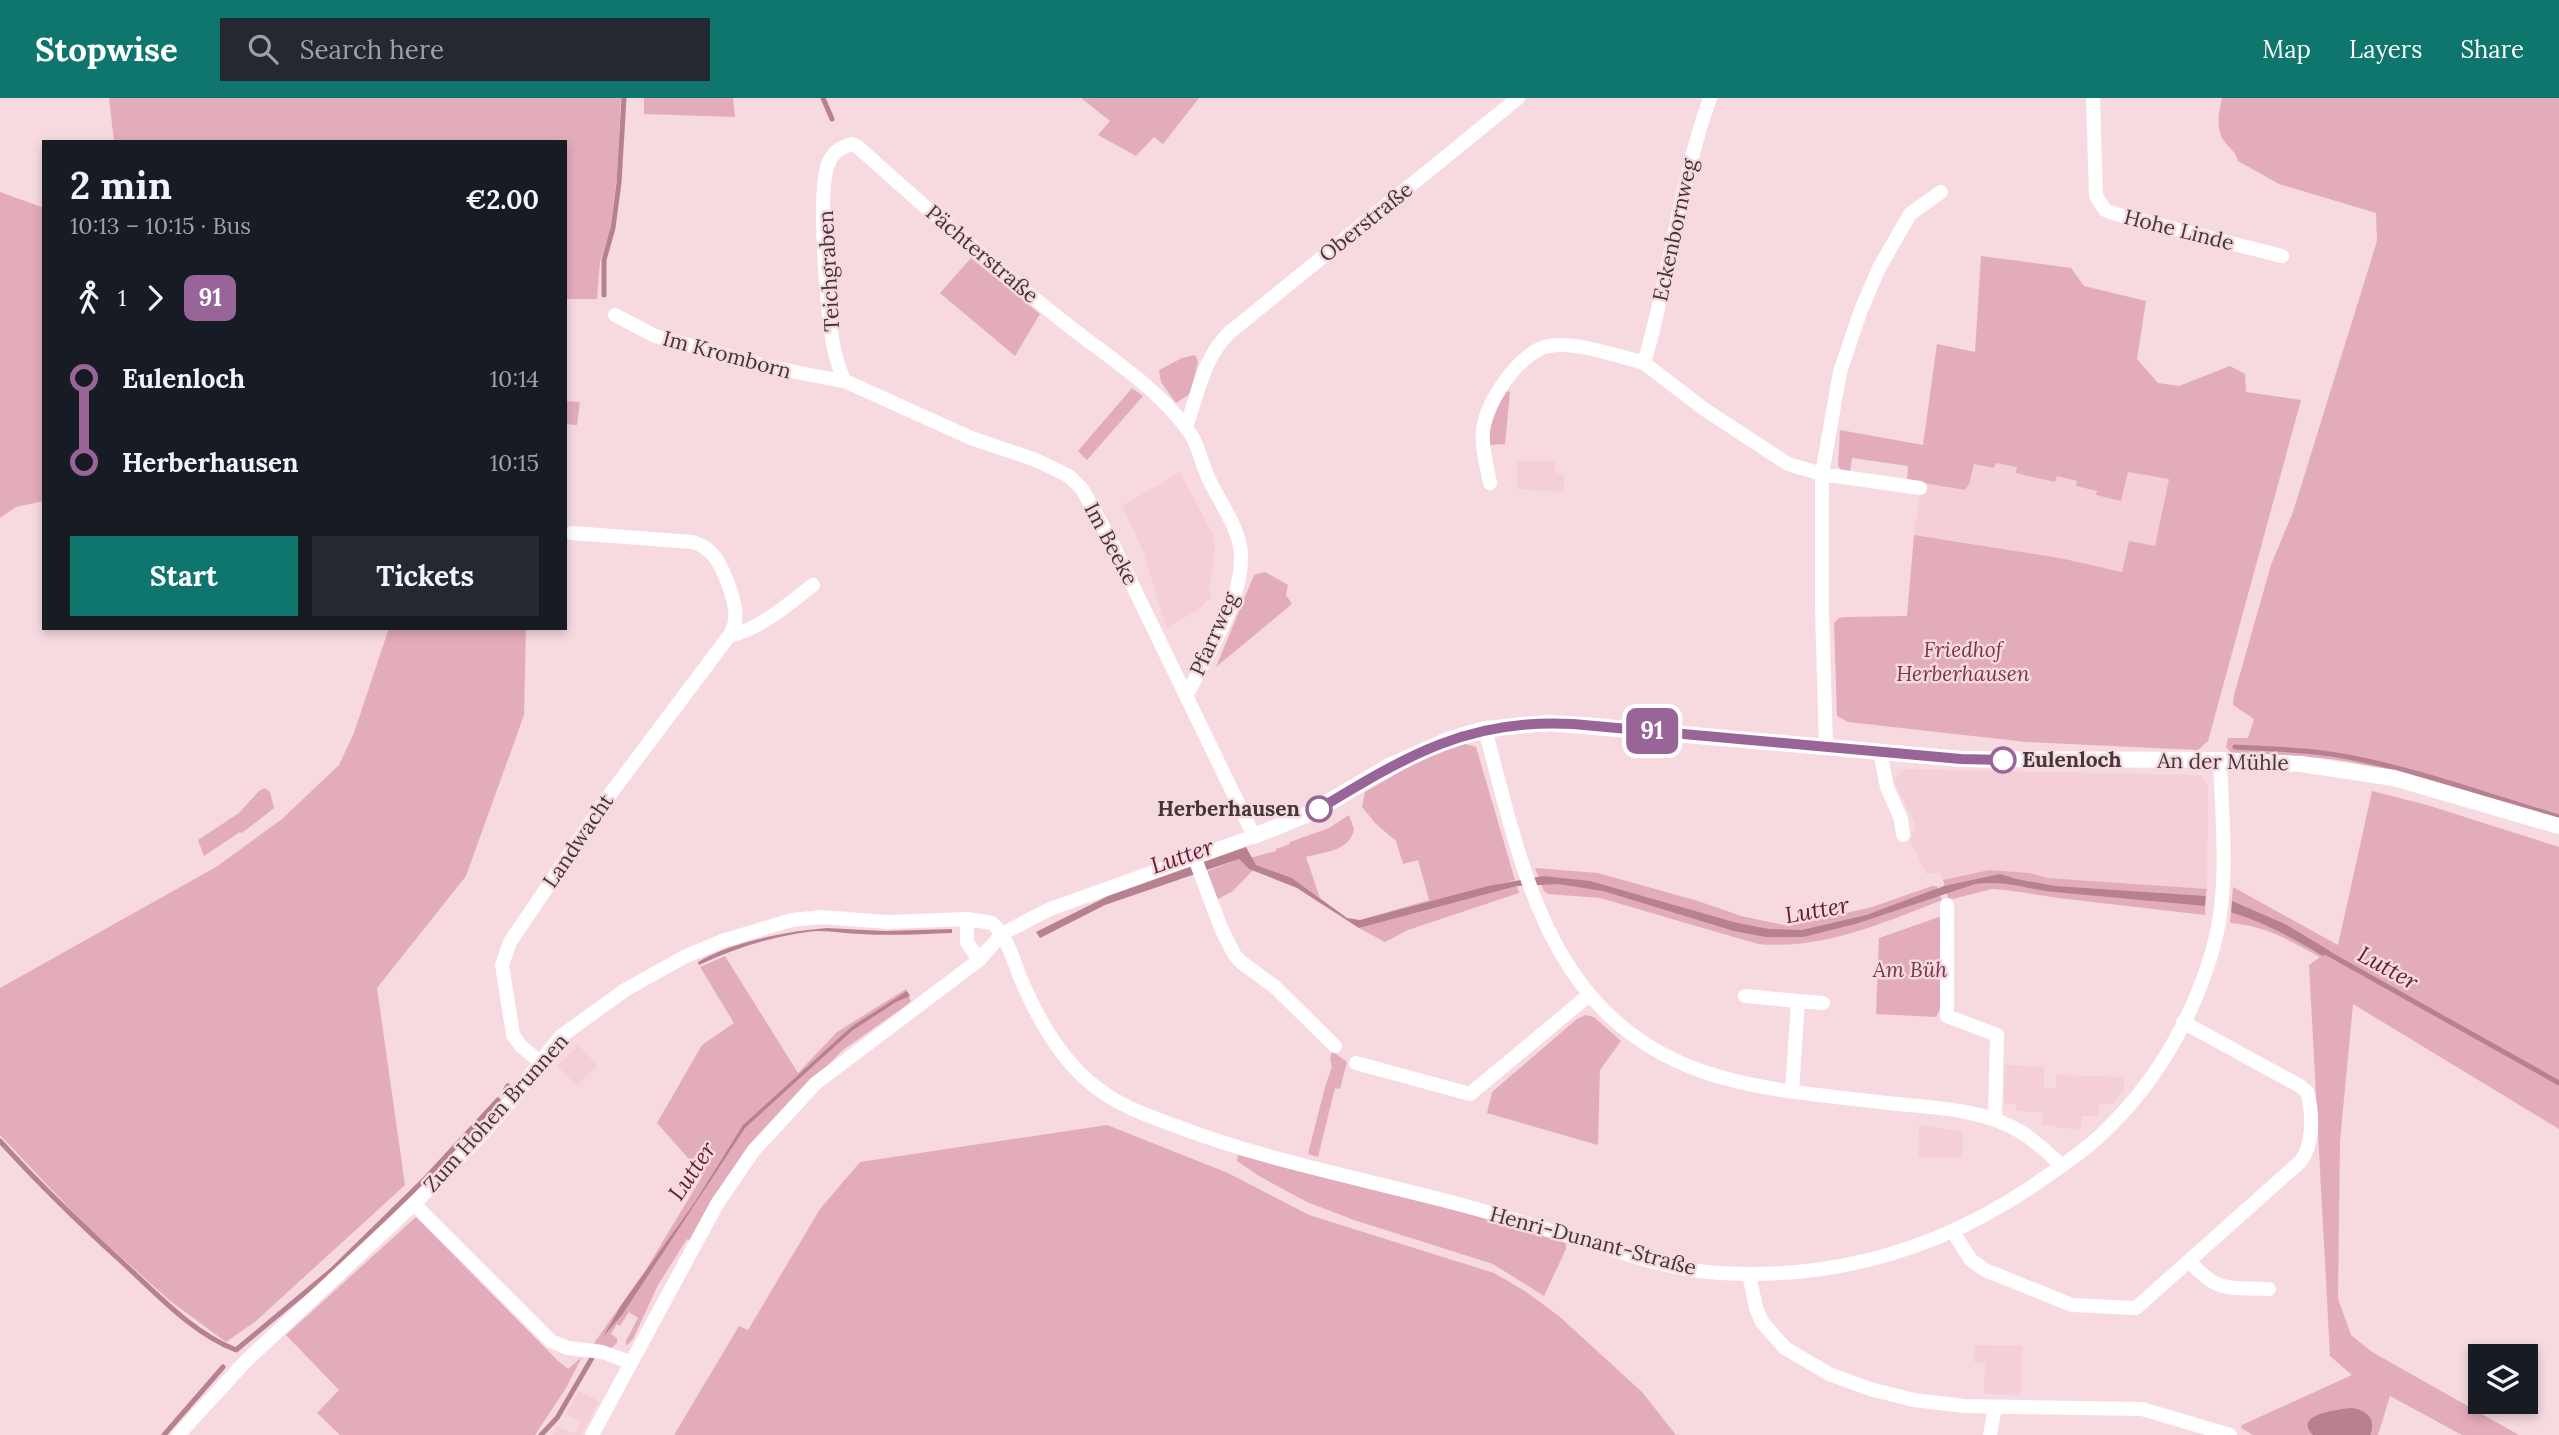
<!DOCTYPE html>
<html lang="en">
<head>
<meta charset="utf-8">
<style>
	:root { --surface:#171b24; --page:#242831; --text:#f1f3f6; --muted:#9ea1a6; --accent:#0f766e }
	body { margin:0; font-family:Lora,serif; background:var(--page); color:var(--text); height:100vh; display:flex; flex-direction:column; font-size:26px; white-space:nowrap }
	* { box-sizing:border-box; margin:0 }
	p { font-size:23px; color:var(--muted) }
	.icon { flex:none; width:38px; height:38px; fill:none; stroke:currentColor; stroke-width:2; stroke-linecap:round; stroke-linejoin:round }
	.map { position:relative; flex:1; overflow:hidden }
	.drawer { position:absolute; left:42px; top:42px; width:525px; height:490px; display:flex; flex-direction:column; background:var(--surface); border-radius:0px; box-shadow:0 4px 10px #0003 }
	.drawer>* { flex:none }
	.badge { padding:0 14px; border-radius:10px; font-size:24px; line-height:46px }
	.buttons { position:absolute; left:2468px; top:1246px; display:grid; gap:14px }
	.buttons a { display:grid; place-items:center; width:70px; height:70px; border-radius:0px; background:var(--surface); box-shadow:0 4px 10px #0003; font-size:35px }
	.map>.badge { position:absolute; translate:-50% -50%; box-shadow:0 0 0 4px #fff }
	.legs { display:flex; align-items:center; gap:10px; height:77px; padding:0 28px; font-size:23px }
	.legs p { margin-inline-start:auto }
	.headline { display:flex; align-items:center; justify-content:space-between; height:119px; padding:0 28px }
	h1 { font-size:38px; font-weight:700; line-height:52px }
	.cta { display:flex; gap:14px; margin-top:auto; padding:14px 28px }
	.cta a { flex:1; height:80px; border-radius:0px; background:var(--accent); color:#fff; font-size:28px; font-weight:700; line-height:80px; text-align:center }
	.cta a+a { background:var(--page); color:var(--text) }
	ul { padding:0 28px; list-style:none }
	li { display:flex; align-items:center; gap:24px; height:84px; font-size:26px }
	li i { display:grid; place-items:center; width:10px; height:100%; margin:0 9px; background:currentColor }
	li i::after { content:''; width:18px; height:18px; margin:-9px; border:5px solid; border-radius:50%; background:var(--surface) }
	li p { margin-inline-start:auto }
	li:first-child i { background:linear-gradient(#0000 50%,currentColor 0) }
	li:last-child i { background:linear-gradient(currentColor 50%,#0000 0) }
	header { display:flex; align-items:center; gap:42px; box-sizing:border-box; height:98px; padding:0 35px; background:var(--accent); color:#fff }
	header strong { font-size:33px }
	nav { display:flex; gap:38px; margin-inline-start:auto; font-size:24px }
	.search { width:490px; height:63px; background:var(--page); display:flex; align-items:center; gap:18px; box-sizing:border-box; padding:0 24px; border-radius:0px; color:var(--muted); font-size:26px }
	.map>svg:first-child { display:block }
</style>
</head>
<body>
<header>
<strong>Stopwise</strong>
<div class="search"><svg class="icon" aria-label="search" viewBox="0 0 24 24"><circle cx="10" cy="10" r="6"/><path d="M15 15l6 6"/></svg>Search here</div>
<nav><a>Map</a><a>Layers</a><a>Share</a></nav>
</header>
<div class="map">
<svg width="2559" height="1337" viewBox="0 0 2559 1337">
	<rect width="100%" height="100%" fill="#f6dae0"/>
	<path fill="#f5cfd8" d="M1517 363H1555V374L1564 378V394L1517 391Z
		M1974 365 1994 370 1996 365H1998L2017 369V375L2055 383 2057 378 2077 383V388L2098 393 2097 397 2121 402 2128 374 2170 381 2155 448 2122 474 2060 460 1914 437 1921 385 1969 386Z
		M1180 374 1213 437 1215 448 1212 476 1208 492 1212 500 1204 505 1202 509 1166 530 1143 453 1122 408Z
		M1904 671 2200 677 2208 686 2207 791 2048 780 2030 775 1989 772 1943 782 1940 775 1926 776 1910 742 1916 729 1894 683Z
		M578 947 598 967 577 988 557 968Z
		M2005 967 2044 969V990H2056V977L2124 979V992L2112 1006H2099L2098 1018H2082L2081 1031 2055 1030 2054 1027H2042V1014L2016 1013V1006H2004Z
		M1919 1027 1963 1034 1962 1060 1918 1059Z
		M1974 1247 2022 1248 2021 1297 1984 1296 1985 1265 1974 1264Z
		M579 1293 599 1303 581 1337H552L557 1328 574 1336 580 1324 566 1316Z"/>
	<path fill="#e3acba" d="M109 0H621L617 78 610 132 600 164 597 201H565V44H114Z
		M644 0H733L735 19 644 16Z
		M1081 0H1199L1163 46 1154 39 1136 58 1098 37 1110 23Z
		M2222 0H2559V723C2490 703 2421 677 2350 664 2311 657 2271 657 2232 656L2226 649 2228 640H2248L2254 621 2233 607 2234 597 2271 467 2293 414 2377 143 2376 115 2279 86 2238 63C2235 52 2227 49 2222 40 2216 27 2219 13 2222 0Z
		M0 94 44 110V403L16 409 0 420Z
		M1981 158 2071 170 2084 188 2146 203 2137 261 2158 285 2179 288 2230 268 2245 276 2246 294 2301 302 2208 643 2198 652 2026 644 1848 624 1837 618 1834 525 1839 520 1846 519 1907 518 1914 437 2060 460 2122 474 2129 443 2155 448 2169 381 2128 374 2121 403 2096 397 2097 393 2076 388 2077 383 2057 378 2055 384 2016 375 2017 369 1996 365 1994 370 1974 366 1969 386 1965 392 1907 382 1908 368 1852 360 1850 374 1842 373 1838 368 1840 332 1923 347 1937 246 1975 254Z
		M971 160 1040 216 1015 258 940 195Z
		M1195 257 1198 264 1190 296 1176 305 1161 284 1159 272 1182 260Z
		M1132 290 1143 298 1087 362 1078 353Z
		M1507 293 1510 294 1505 346 1488 347C1490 327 1496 310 1507 293Z
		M565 303 580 304 577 327 565 326Z
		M1265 474 1288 487 1286 497 1292 506 1216 569 1254 477Z
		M389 530H526L524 617 466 778 377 890 405 1087 256 1223 226 1244 169 1202 85 1127 0 1037V890L216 769 282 721 339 667 354 635Z
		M1462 645 1476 649 1515 782 1360 822 1429 802 1418 762 1403 766 1396 743 1376 726 1362 709 1365 694 1417 664Z
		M265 690 270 694 274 710 242 735 240 734 204 758 198 742 239 715 259 693Z
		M2372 693 2427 707 2559 749V1031L2353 906 2340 1043 2338 1201 2351 1237 2372 1254 2519 1337H2462L2390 1298 2378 1337H2253L2241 1330 2242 1327 2352 1277 2330 1258 2309 867 2320 859C2287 842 2268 828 2230 825L2233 789 2338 847Z
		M1349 717 1354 731C1351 753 1323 754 1306 759L1320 800 1292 780 1256 767 1250 760 1276 753V751L1290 746V744L1329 730Z
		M1239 761 1249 771 1253 772 1233 793 1216 802 1205 774Z
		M1535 770 1598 775 1698 803 1741 818 1789 828 1872 809 1932 788H1937L1938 792 1866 817 1824 828 1822 834 1856 826 1940 797 1942 802C1883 825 1822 852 1758 846L1600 800 1548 796 1544 793Z
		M1989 772 2030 775 2048 780 2207 791 2205 817 2058 800 2006 792 1992 791 1953 801 1948 800 1943 782Z
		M1517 788 1519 795 1408 832 1385 844 1359 830Z
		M1942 818 1943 905 1936 919 1876 916 1879 840Z
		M725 858 798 975 837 934 906 891 911 904 843 952 775 1020 691 1143 687 1141 658 1187 633 1241 626 1248V1243L638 1220 629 1214 620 1228 617 1226 611 1236 617 1240V1245L610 1251 594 1245 645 1173 703 1077 657 1025 702 947 734 925 700 869Z
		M1585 917 1594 919 1621 943 1600 972 1598 1047 1487 1015 1492 994 1577 921Z
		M1332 953 1347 964 1340 991 1335 990 1318 1059 1308 1056 1325 989 1332 969 1330 961Z
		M1107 1027 1228 1075 1309 1117 1494 1175 1525 1193 1560 1219 1642 1294 1676 1337H674L739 1228 748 1232 820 1111 860 1064Z
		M1238 1057 1489 1121 1566 1145V1151L1544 1198 1493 1166 1354 1122 1307 1104 1259 1078 1237 1063Z
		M416 1119 557 1262 568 1271 582 1259 566 1290 535 1337H340L317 1315 339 1292 286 1237Z"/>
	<path fill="#b88190" d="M1246 749 1256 767 1292 780 1347 820 1360 822 1488 788 1543 778 1590 783 1737 825 1769 831 1802 832 1866 817 1944 788 2000 776 2016 781 2055 788 2206 798 2232 803 2285 826 2330 853 2323 858C2284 835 2251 817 2206 808 2155 803 2105 799 2055 794 2023 791 2009 782 1975 786L1856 826 1803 839H1766L1734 833 1603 793 1558 786 1517 788 1359 830 1297 790 1249 771 1239 761 1105 807 1040 840 1036 834 1108 798Z
		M827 830 884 833 952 831V835C922 836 891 838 861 836 843 836 825 831 807 834 770 839 733 851 699 867L698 864C730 844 788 833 827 830Z
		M907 893 910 898 896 904 853 932 745 1030 622 1217 603 1239 622 1206 695 1104 743 1027 851 929Z
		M2350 1310C2366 1311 2377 1321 2370 1337H2313C2292 1316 2338 1312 2350 1310Z"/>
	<path fill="#f6dae0" d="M2206 794 2232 800 2231 816 2205 812Z"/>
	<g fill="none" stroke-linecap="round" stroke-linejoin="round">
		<path stroke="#b88190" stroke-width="5" d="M823 0 832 21
			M604 197V162L613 130 619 85 624 0
			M2235 649C2276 651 2318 652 2358 661 2426 675 2492 699 2559 719
			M2322 852 2559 985
			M506 991 508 988
			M0 1043C39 1086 79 1125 122 1164 157 1196 192 1235 236 1252L332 1172 426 1080 498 1002
			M164 1337 223 1269
			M541 1337 557 1320 592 1260"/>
		<path stroke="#fff" stroke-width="14" d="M1710 0C1679 87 1670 178 1644 265L1704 311 1788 366 1822 376 1920 390
			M2093 0 2096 98 2105 112 2116 116 2282 158
			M844 283C840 271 835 259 833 246 827 212 817 96 828 66 832 55 840 49 852 46L858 49C923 108 991 166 1060 221 1102 255 1152 285 1185 328 1197 342 1200 360 1207 377 1218 403 1241 430 1241 459 1242 504 1206 558 1187 597
			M1186 329C1199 294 1202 262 1229 235L1518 0
			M1490 385C1487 368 1481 349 1483 332 1485 305 1521 252 1549 248 1576 243 1617 258 1644 265
			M729 538C762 530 787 507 813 487
			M1485 631C1523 774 1549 924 1710 976 1768 994 1829 998 1888 1005 1932 1010 1982 1010 2021 1034 2036 1043 2049 1056 2062 1068
			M1826 649 1822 511V376L1840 274 1861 212 1879 170 1910 116 1941 94
			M1880 654 1887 689 1901 721 1903 737
			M1194 758 1221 830 1234 856 1241 864 1275 889 1335 948
			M1947 807V918L1997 937 1995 1021
			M967 821V844L979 862
			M1745 898 1798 903 1792 993
			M1798 903 1823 905
			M540 964 521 948 513 937 502 867 510 844 608 699 729 538C732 533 735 528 735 522 738 506 721 461 708 452 704 448 698 446 693 444L572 435
			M1356 965 1470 996 1589 897
			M414 1106 551 1243 568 1250 602 1254 630 1264
			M1953 1134 1971 1162 1985 1172 2072 1207 2136 1210 2300 1064C2314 1047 2313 1015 2307 994L2300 988 2183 924
			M2189 1163C2219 1196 2227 1189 2269 1191
			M1749 1176 1756 1210 1762 1224 1785 1250 1829 1276 1870 1291 1914 1302 1964 1308 2142 1311 2230 1337
			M178 1337 246 1263 414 1106 484 1034 516 997 540 964 560 939 625 892 684 859 722 843 792 822 822 819 888 824 967 821 992 825C1008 839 1014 865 1022 884 1041 927 1066 971 1107 997 1128 1011 1152 1019 1176 1028 1262 1061 1354 1079 1443 1102 1498 1116 1551 1133 1605 1149 1642 1161 1680 1173 1720 1175 1837 1182 1941 1151 2037 1085 2063 1067 2089 1050 2110 1028 2161 978 2199 908 2216 839 2229 783 2222 720 2220 662
			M592 1337 717 1106 754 1052 816 985 979 862 1002 836 1050 811 1254 738 1113 447 1082 391 1069 378 1036 362 971 340 847 284 765 268 655 238 615 217
			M1990 1337 1995 1309"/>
		<path stroke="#fff" stroke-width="16" d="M1254 738 1306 717 1391 667 1450 641 1485 631 1548 625 1961 661 2220 662 2301 666 2394 680 2559 728"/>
	</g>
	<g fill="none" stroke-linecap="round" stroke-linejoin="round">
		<g stroke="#fff" stroke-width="16">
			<path id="line-1" d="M1319 711C1405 659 1468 620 1573 626L1961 661 2003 662"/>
		</g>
		<use href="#line-1" stroke="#996498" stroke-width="10"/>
	</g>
	<g fill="#fff" stroke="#996498" stroke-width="3.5">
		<circle cx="2003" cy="662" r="12"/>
		<circle cx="1319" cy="711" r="12"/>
	</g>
	<g text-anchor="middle" stroke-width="5" stroke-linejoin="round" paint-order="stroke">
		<g font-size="21" fill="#423639" stroke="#f6dae0">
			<text transform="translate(1366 124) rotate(-39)" y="7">Oberstraße</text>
			<text transform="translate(1675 132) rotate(-78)" y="7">Eckenbornweg</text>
			<text transform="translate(2179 132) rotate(14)" y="7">Hohe Linde</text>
			<text transform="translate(982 156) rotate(40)" y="7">Pächterstraße</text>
			<text transform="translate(829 173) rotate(-93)" y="7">Teichgraben</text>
			<text transform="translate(727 257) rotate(15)" y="7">Im Kromborn</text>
			<text transform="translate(1111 446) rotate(62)" y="7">Im Beeke</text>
			<text transform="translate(1214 536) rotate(-66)" y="7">Pfarrweg</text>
			<text transform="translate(2223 664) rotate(1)" y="7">An der Mühle</text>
			<text transform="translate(578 743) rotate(-56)" y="7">Landwacht</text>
			<text transform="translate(496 1015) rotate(-48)" y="7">Zum Hohen Brunnen</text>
			<text transform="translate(1593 1143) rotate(15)" y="7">Henri-Dunant-Straße</text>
		</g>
		<g font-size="21" font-style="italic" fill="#7b354c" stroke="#f6dae0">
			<text x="1963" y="559">Friedhof<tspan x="1963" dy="24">Herberhausen</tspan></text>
			<text x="1910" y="879">Am Büh</text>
		</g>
		<g font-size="21" font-weight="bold" fill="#423639" stroke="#f6dae0" text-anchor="start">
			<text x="2022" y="669">Eulenloch</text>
			<text x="1300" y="718" text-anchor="end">Herberhausen</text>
		</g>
		<g font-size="23" font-style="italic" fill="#601d35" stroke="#f6dae0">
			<text transform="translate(1182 758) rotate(-19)" y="8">Lutter</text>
			<text transform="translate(1817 812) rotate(-10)" y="8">Lutter</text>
			<text transform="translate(2388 870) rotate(29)" y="8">Lutter</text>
			<text transform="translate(692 1073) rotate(-56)" y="8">Lutter</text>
		</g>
	</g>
</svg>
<div class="buttons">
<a><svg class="icon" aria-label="layers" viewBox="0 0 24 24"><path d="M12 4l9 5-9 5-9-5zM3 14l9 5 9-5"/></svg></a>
</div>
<b class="badge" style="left:1652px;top:633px;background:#996498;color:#fff">91</b>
<section class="drawer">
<div class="headline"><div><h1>2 min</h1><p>10:13 – 10:15 · Bus</p></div><b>€2.00</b></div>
<div class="legs"><svg class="icon" aria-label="walk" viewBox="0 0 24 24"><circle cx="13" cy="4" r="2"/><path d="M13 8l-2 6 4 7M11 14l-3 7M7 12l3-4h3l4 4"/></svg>1<svg class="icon" aria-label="forward" viewBox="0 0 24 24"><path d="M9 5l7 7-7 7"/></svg><b class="badge" style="background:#996498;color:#fff">91</b></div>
<ul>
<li><i style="color:#996498"></i><b>Eulenloch</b><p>10:14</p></li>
<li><i style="color:#996498"></i><b>Herberhausen</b><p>10:15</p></li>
</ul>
<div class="cta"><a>Start</a><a>Tickets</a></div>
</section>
</div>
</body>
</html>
